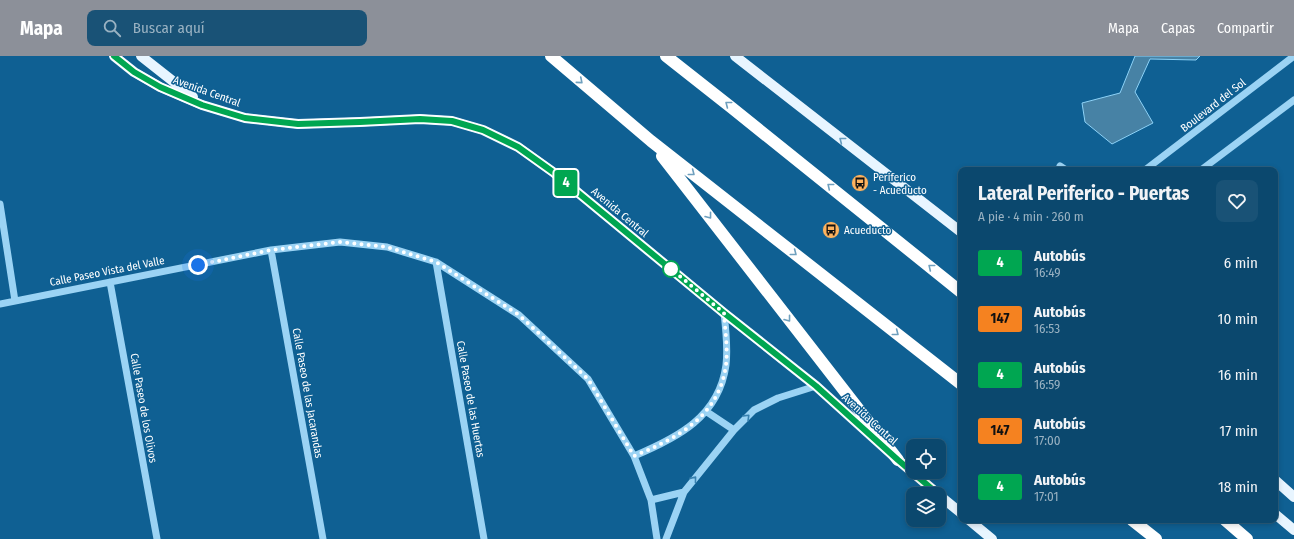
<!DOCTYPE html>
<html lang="es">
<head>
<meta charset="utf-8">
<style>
	:root { --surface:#0b486e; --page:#195276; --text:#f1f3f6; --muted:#9ab2c2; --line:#2b6081; --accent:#8c9099 }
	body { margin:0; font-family:"Fira Sans Condensed",sans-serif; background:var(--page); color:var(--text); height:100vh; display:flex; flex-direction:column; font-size:15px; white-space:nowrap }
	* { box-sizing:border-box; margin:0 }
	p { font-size:13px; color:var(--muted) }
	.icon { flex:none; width:22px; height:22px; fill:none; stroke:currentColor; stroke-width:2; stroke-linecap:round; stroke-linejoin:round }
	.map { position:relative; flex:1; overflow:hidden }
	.sheet { position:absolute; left:958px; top:111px; width:320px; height:356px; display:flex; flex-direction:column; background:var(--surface); border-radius:8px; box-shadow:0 2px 6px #0003,0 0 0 1px var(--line) }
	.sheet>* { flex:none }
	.badge { padding:0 8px; border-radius:3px; font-size:14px; line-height:26px }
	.buttons { position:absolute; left:906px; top:383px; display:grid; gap:8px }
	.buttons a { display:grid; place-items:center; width:40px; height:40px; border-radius:8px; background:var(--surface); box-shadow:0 2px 6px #0003,0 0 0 1px var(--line); font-size:20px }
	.you { position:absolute; width:20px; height:20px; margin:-10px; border:3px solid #fff; border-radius:50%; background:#1a73e8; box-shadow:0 0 0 6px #1a73e833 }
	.map>.badge { position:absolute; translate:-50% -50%; box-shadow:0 0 0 2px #fff }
	.round { display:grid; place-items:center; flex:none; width:42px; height:42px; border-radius:8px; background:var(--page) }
	.head { display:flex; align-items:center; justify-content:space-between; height:68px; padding:0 20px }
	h1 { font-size:19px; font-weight:700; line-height:30px }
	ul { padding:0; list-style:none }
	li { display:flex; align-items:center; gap:12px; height:56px; padding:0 20px }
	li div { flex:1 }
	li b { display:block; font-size:15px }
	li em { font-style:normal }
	li .badge { min-width:44px; font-weight:700; text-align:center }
	header { display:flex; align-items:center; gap:24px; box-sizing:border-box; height:56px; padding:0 20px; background:var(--accent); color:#fff }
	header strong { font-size:19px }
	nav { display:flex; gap:22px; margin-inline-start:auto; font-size:14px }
	.search { width:280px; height:36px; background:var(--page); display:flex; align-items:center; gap:10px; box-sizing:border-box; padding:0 14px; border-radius:8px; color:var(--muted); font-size:15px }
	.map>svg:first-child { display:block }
</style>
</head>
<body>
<header>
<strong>Mapa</strong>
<div class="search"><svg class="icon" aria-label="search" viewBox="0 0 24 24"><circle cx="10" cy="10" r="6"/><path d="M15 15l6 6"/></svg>Buscar aquí</div>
<nav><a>Mapa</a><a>Capas</a><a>Compartir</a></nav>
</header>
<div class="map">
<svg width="1294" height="483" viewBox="0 0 1294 483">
	<rect width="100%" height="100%" fill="#0f6093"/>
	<path fill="#4782a5" stroke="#8dd2f7" d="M1135 0H1200L1196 4 1150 3 1135 36 1153 67 1112 88 1085 66 1082 47 1120 37Z"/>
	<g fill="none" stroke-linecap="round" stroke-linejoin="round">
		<path stroke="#9bd3f4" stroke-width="7" d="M1060 110 1066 114
			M1145 114 1294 0
			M1201 114 1294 44
			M0 148 15 245
			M271 194 323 483
			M436 206 484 483
			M110 226 157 483
			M0 248 271 194 340 186 387 191 436 206 519 259 588 323 634 400 651 444 657 483
			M707 356 734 374
			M634 400C677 382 719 361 726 309 728 292 726 274 724 257
			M651 444 684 436
			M666 483 684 436 734 374 754 354 778 342 816 330"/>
		<path stroke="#e8f5ff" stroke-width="10" d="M114 0 134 16 160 31 202 49 245 62 298 68 360 66 420 63 452 65 483 74 518 91 553 116 724 257 816 330 898 404 938 438
			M141 0 193 41
			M735 0 961 176
			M1275 424 1294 441
			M939 439 961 457
			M1275 458 1294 474
			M969 464 992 483"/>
		<path stroke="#fff" stroke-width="12" d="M551 0 651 85 961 328
			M666 0 732 52 961 236
			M662 100 898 404
			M1132 464 1156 483
			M1225 464 1247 483"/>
	</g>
	<defs><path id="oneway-chevron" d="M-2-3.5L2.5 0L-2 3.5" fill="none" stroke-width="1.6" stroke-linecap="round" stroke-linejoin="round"/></defs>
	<g stroke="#6fa0be">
		<use href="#oneway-chevron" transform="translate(580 25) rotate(40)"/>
		<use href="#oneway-chevron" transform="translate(728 48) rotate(-142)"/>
		<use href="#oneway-chevron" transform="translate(692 117) rotate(38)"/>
		<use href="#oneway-chevron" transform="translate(830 130) rotate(-141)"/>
		<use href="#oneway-chevron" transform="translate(709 160) rotate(52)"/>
		<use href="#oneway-chevron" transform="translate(794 197) rotate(38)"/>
		<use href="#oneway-chevron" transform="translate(931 211) rotate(-141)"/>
		<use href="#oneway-chevron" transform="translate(788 263) rotate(52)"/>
		<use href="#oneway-chevron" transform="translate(896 277) rotate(38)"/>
	</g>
	<use stroke="#669cbe" href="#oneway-chevron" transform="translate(842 84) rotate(-142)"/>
	<g stroke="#3982b0">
		<use href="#oneway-chevron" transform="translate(747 361) rotate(-44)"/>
		<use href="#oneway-chevron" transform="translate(694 423) rotate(-51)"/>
	</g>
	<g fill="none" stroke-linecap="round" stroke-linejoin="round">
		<g stroke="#fff" stroke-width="9">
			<path id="line" d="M114 0 134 16 160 31 202 49 245 62 298 68 360 66 420 63 452 65 483 74 518 91 553 116 724 257 816 330 898 404 938 438"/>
		</g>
		<use href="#line" stroke="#00a651" stroke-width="6"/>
		<path stroke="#fff" stroke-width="4" stroke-dasharray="0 7.2" d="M198 209 271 194 340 186 387 191 436 206 519 259 588 323 634 400C677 382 719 361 726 309 728 292 725 274 724 257L670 212 671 213"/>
	</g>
	<defs>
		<g id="bus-disc" transform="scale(0.9)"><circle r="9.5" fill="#ffb35e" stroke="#0f6093"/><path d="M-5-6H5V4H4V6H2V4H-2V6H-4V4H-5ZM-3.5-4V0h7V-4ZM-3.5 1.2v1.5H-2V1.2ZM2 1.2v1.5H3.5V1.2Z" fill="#111"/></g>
	</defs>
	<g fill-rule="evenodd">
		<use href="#bus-disc" x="860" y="127"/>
		<use href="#bus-disc" x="831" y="174"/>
	</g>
	<circle fill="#fff" stroke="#00a651" stroke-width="2" cx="671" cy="213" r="8"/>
	<g text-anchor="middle" stroke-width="3" stroke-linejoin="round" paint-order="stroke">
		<g font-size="11" fill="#fff" stroke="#0f6093">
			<text transform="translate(207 35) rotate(20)" y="4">Avenida Central</text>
			<text transform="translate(1213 49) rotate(-38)" y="4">Boulevard del Sol</text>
			<text transform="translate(620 156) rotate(40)" y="4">Avenida Central</text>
			<text transform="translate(107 215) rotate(-11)" y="4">Calle Paseo Vista del Valle</text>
			<text transform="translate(308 337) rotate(80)" y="4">Calle Paseo de las Jacarandas</text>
			<text transform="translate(471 343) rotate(80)" y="4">Calle Paseo de las Huertas</text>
			<text transform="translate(144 352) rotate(80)" y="4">Calle Paseo de los Olivos</text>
			<text transform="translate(870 363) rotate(42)" y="4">Avenida Central</text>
		</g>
		<g font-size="11" fill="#fff" stroke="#0f6093" text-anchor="start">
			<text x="873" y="125">Periferico<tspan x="873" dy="13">- Acueducto</tspan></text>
			<text x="844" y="178">Acueducto</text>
		</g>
	</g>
</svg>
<div class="buttons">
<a><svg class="icon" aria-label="locate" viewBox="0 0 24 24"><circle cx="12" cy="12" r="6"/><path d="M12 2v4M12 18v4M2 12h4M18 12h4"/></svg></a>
<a><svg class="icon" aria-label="layers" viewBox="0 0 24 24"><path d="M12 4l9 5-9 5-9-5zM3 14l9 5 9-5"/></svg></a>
</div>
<div class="you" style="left:198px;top:209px"></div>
<b class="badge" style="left:566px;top:127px;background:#00a651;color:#fff">4</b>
<section class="sheet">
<div class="head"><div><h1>Lateral Periferico - Puertas</h1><p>A pie · 4 min · 260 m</p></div><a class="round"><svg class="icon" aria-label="heart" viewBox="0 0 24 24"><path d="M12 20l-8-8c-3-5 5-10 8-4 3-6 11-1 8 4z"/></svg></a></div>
<ul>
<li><span class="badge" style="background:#00a651;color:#fff">4</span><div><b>Autobús</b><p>16:49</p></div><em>6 min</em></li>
<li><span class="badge" style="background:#f58220;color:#111">147</span><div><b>Autobús</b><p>16:53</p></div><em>10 min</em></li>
<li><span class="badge" style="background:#00a651;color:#fff">4</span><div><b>Autobús</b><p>16:59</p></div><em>16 min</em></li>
<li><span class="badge" style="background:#f58220;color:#111">147</span><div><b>Autobús</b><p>17:00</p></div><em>17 min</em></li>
<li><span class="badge" style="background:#00a651;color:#fff">4</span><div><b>Autobús</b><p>17:01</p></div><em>18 min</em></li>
</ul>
</section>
</div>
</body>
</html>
